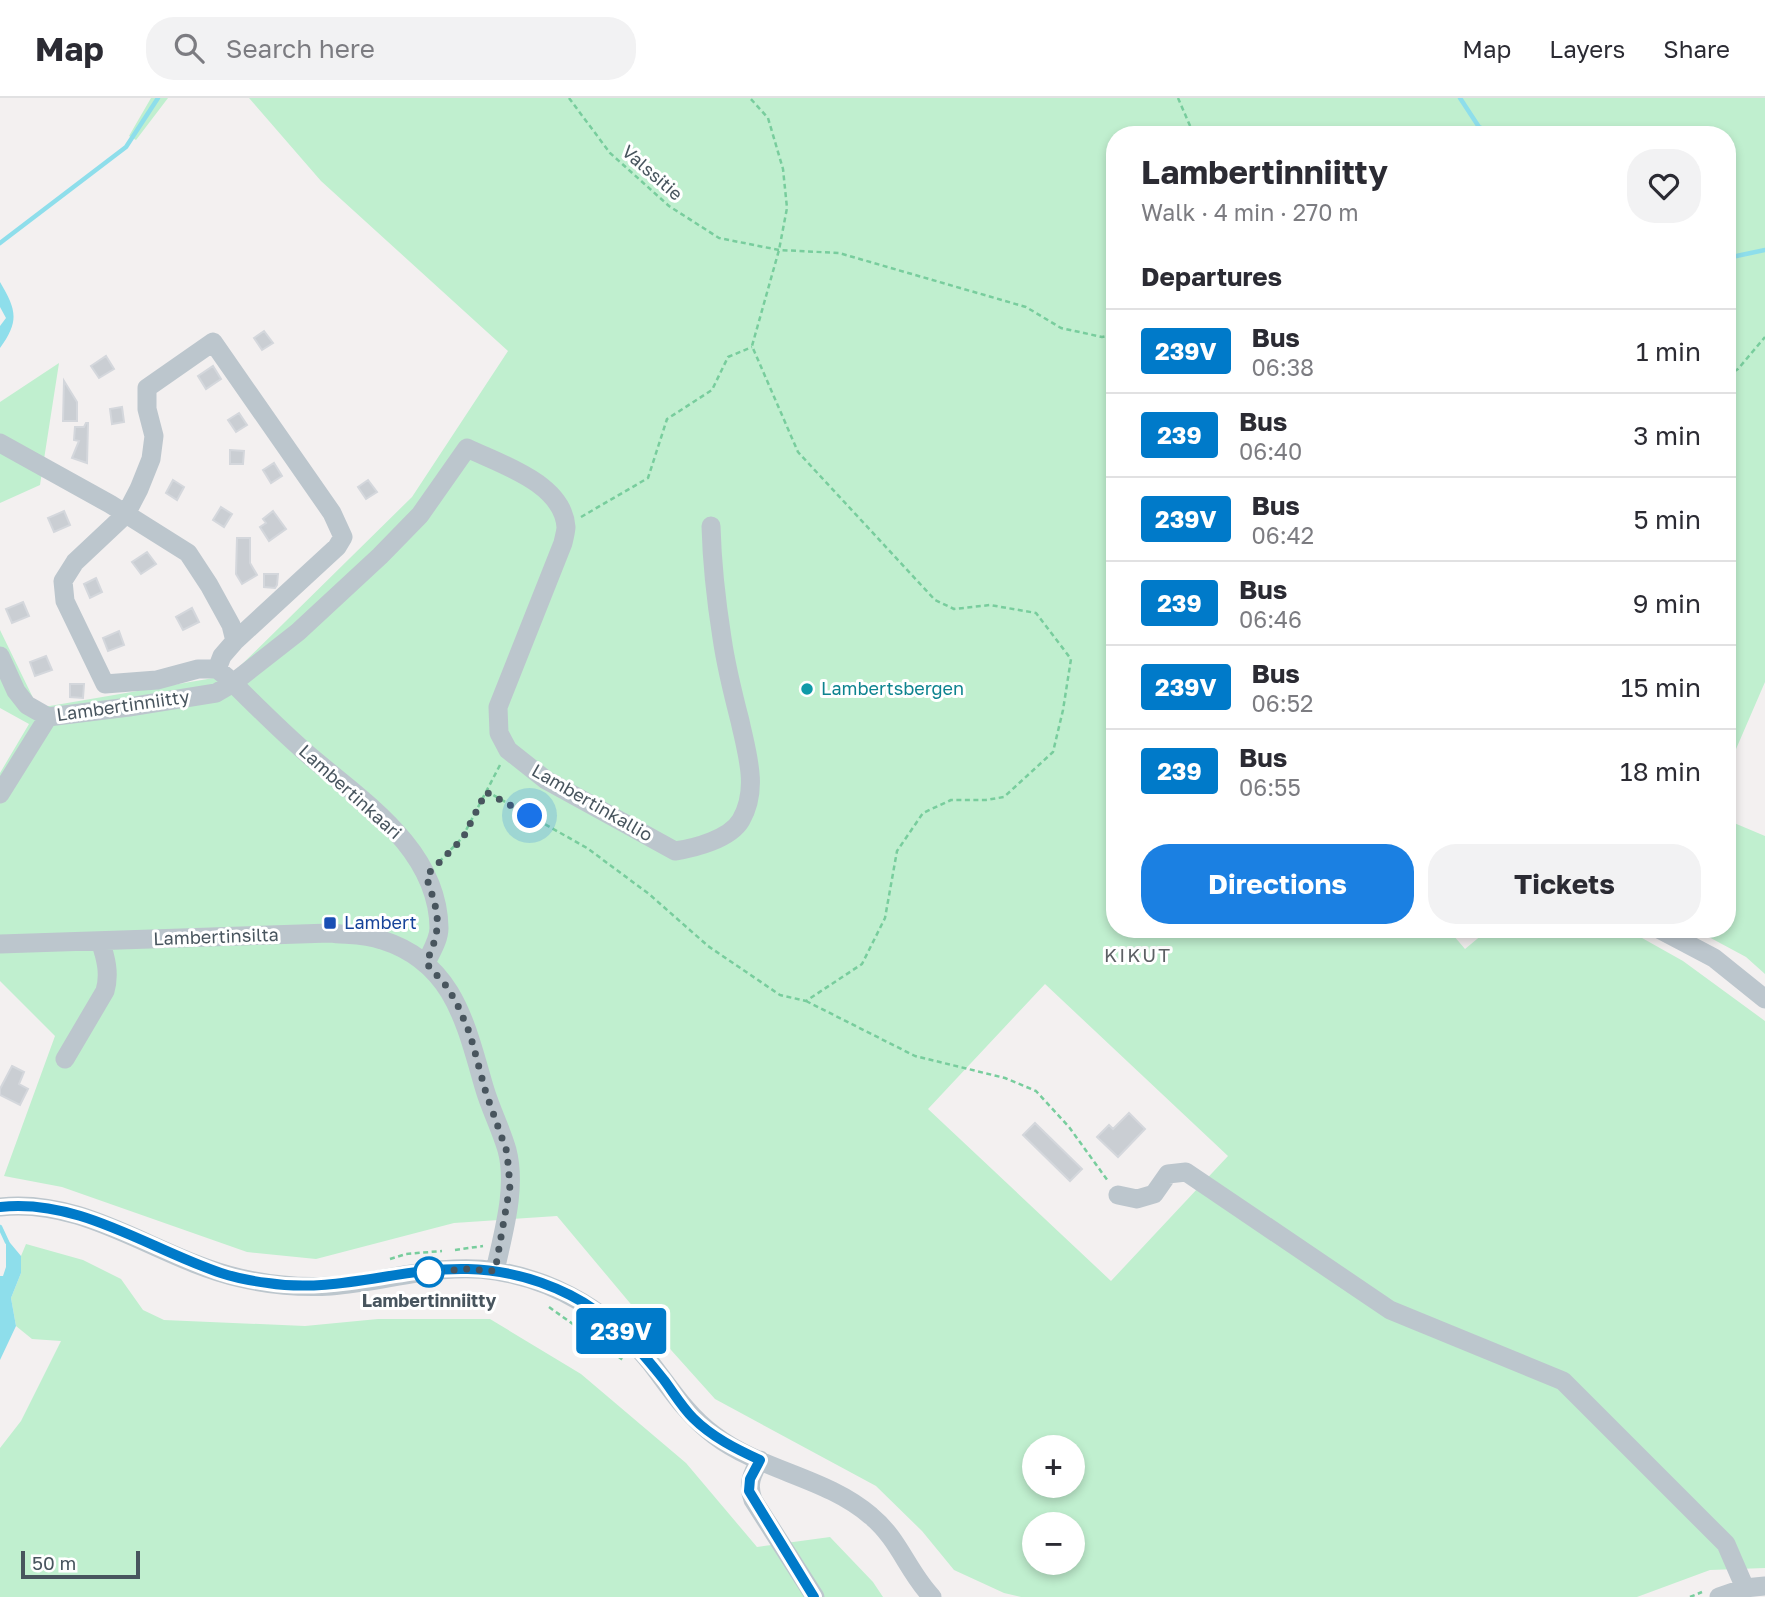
<!DOCTYPE html>
<html lang="en">
<head>
<meta charset="utf-8">
<style>
	:root { --surface:#fff; --page:#f2f2f3; --text:#2b2b33; --muted:#7c7c81; --line:#e1e1e2; --accent:#1b80e2 }
	body { margin:0; font-family:"Golos Text",sans-serif; background:var(--page); color:var(--text); height:100vh; display:flex; flex-direction:column; font-size:26px; white-space:nowrap }
	* { box-sizing:border-box; margin:0 }
	p { font-size:23px; color:var(--muted) }
	.icon { flex:none; width:38px; height:38px; fill:none; stroke:currentColor; stroke-width:2; stroke-linecap:round; stroke-linejoin:round }
	.map { position:relative; flex:1; overflow:hidden }
	.details { position:absolute; left:1106px; top:28px; width:630px; height:812px; display:flex; flex-direction:column; background:var(--surface); border-radius:28px; box-shadow:0 4px 10px #0003 }
	.details>* { flex:none }
	.badge { padding:0 14px; border-radius:5px; font-size:24px; line-height:46px }
	.fabs { position:absolute; left:1022px; top:1337px; display:grid; gap:14px }
	.fabs a { display:grid; place-items:center; width:63px; height:63px; border-radius:50%; background:var(--surface); box-shadow:0 4px 10px #0003; font-size:35px }
	.scale { position:absolute; left:21px; bottom:18px; width:119px; box-sizing:border-box; padding-left:7px; border:4px solid #48555e; border-top:0; font-size:19px; line-height:24px; white-space:nowrap; color:#48555e; -webkit-text-stroke:5px #fff; paint-order:stroke }
	.you { position:absolute; width:35px; height:35px; margin:-18px; border:5px solid #fff; border-radius:50%; background:#1a73e8; box-shadow:0 0 0 10px #1a73e833 }
	.map>.badge { position:absolute; translate:-50% -50%; box-shadow:0 0 0 4px #fff }
	h2 { padding:0 35px; font-size:26px; line-height:63px }
	.round { display:grid; place-items:center; flex:none; width:74px; height:74px; border-radius:28px; background:var(--page) }
	.summary { display:flex; align-items:center; justify-content:space-between; height:119px; padding:0 35px }
	h1 { font-size:33px; font-weight:700; line-height:52px }
	.action { display:flex; gap:14px; margin-top:auto; padding:14px 35px }
	.action a { flex:1; height:80px; border-radius:28px; background:var(--accent); color:#fff; font-size:28px; font-weight:700; line-height:80px; text-align:center }
	.action a+a { background:var(--page); color:var(--text) }
	ul { padding:0; list-style:none }
	li { display:flex; align-items:center; gap:21px; height:84px; padding:0 35px; border-top:2px solid var(--line) }
	li div { flex:1 }
	li b { display:block; font-size:26px }
	li em { font-style:normal }
	li .badge { min-width:77px; font-weight:700; text-align:center }
	header { display:flex; align-items:center; gap:42px; box-sizing:border-box; height:98px; padding:0 35px; background:var(--surface); border-bottom:2px solid var(--line) }
	header strong { font-size:33px }
	nav { display:flex; gap:38px; margin-inline-start:auto; font-size:24px }
	.search { width:490px; height:63px; background:var(--page); display:flex; align-items:center; gap:18px; box-sizing:border-box; padding:0 24px; border-radius:28px; color:var(--muted); font-size:26px }
	.map>svg:first-child { display:block }
</style>
</head>
<body>
<header>
<strong>Map</strong>
<div class="search"><svg class="icon" aria-label="search" viewBox="0 0 24 24"><circle cx="10" cy="10" r="6"/><path d="M15 15l6 6"/></svg>Search here</div>
<nav><a>Map</a><a>Layers</a><a>Share</a></nav>
</header>
<div class="map">
<svg width="1765" height="1499" viewBox="0 0 1765 1499">
	<rect width="100%" height="100%" fill="#f3f0f0"/>
	<path fill="#c0efcf" fill-rule="evenodd" d="M151 0H168L136 42 129 38Z
		M249 0H1765V584L1727 672V554L1735 538 1727 533V37H1115V831H1448L1465 851 1489 831H1626L1683 863 1765 923V1470L1710 1472 1637 1499H1021L1004 1495 954 1472 922 1433 876 1388 715 1301 645 1223 557 1118 454 1125 316 1161 247 1154 62 1089 4 1078 55 938 0 883V675L29 626 0 610V532L38 610 231 577 412 399 508 253 321 83ZM1045 886 1228 1058 1111 1183 928 1011ZM1034 1349H1073V1388H1034ZM1034 1426H1073V1465H1034Z
		M59 265 40 387 0 405V304Z
		M1727 722 1765 738V876L1746 859 1694 831H1727Z
		M26 1146 83 1162 121 1181 143 1212 164 1222 305 1228 378 1221H490L581 1276 686 1365 757 1449 830 1439 873 1484 883 1499H0V1350L21 1323 61 1243 32 1241 16 1228 11 1200 21 1175V1158Z"/>
	<path fill="#8edeeb" d="M0 184C16 211 20 223 0 250V228L6 220 0 209Z
		M6 1140 21 1158V1175L11 1200 16 1228 0 1262V1178H3L6 1169Z"/>
	<g fill="none" stroke-linecap="round" stroke-linejoin="round">
		<path stroke="#8edeeb" stroke-width="4.5" d="M1460 0 1479 29 1496 37
			M0 145 126 49 158 0
			M1727 160 1765 152
			M0 1129 7 1144"/>
	</g>
	<path fill="#caced3" stroke="#d4d7dc" stroke-width="2" d="M264 233 273 245 262 252 254 240Z
		M106 258 114 271 99 280 91 268Z
		M213 268 221 281 206 291 198 278Z
		M64 283 77 304V323H63Z
		M122 309 124 324 112 326 110 311Z
		M239 315 247 327 236 334 228 322Z
		M86 325H88L87 365 72 360 79 343 74 342 75 329H84Z
		M230 352 244 353 243 366H230Z
		M274 365 282 378 271 385 263 372Z
		M173 382 184 389 177 402 166 395Z
		M368 382 377 394 366 401 358 389Z
		M221 409 232 416 224 429 213 422Z
		M64 413 70 427 54 434 48 420Z
		M273 413 286 431 269 443 260 429 266 425 263 421Z
		M237 440H250V465L257 477 242 486 236 476Z
		M147 454 156 466 141 476 132 464Z
		M264 476H278L277 487 275 490 264 489Z
		M96 480 102 494 90 500 84 486Z
		M23 504 29 518 12 525 6 511Z
		M192 510 199 524 183 532 176 519Z
		M119 533 124 547 108 553 103 540Z
		M46 558 52 572 35 578 30 564Z
		M70 586H84L83 600 70 599Z
		M12 968 24 974 19 986 28 991 20 1007 0 997V991Z
		M1129 1015 1145 1031 1118 1059 1097 1039 1109 1027 1113 1031Z
		M1035 1025 1082 1071 1070 1083 1023 1037Z"/>
	<g fill="none" stroke-linecap="round" stroke-linejoin="round">
		<path stroke="#78cd9d" stroke-width="2.5" stroke-dasharray="5 3.5" stroke-linecap="butt" d="M569 0 610 55 669 108 719 140 779 152 839 155 1026 209 1061 230 1102 239 1115 236
			M1178 0 1194 37
			M1727 278 1738 271 1765 239
			M581 419 648 380 667 321 712 292 728 259 752 249
			M486 693 587 750 649 796 708 848 780 897 806 903 862 866 885 820 897 753 923 715 951 702H986L1004 699 1053 654 1063 612 1071 561 1036 515 990 507 954 511 935 502 798 354 752 248 779 152 787 110 783 71 768 20 750 0
			M439 764 462 740 500 667
			M806 903 915 958 1005 980 1036 993 1069 1029 1108 1083
			M455 1152 483 1148
			M390 1161 406 1156 442 1153
			M549 1209 623 1262
			M1690 1499 1702 1494"/>
		<path stroke="#bcc6cd" stroke-width="19" d="M0 345 110 406 188 455 209 487 231 527 235 543 222 558 217 571
			M0 558 16 593 27 607 48 619 129 609 216 595 233 585 298 534 380 458 420 417 467 350C500 366 563 385 566 429 566 433 564 440 563 445L498 609 499 635 508 652 546 682 675 753C695 750 730 741 741 722 759 691 747 656 740 623 733 596 726 568 722 540 716 502 712 465 711 428
			M233 585C259 611 284 636 311 659 364 704 438 752 439 830 439 842 431 854 426 865
			M228 587 229 581 217 571H198L157 582 105 586 65 503 63 483 75 464 126 416 139 391 151 361 154 338 147 311V290L213 244 332 415 343 439 337 449 235 543
			M0 696 48 619
			M1659 831 1714 860 1765 901
			M0 846 330 835C347 837 366 836 382 842 455 865 466 928 485 992 491 1012 501 1031 507 1052 517 1090 503 1135 495 1173
			M65 961 105 893C110 876 106 860 100 843
			M1118 1097 1137 1101 1154 1096 1168 1076 1186 1074 1390 1212 1563 1283 1726 1446 1745 1490
			M0 1109C87 1099 159 1162 240 1180 270 1187 300 1190 331 1188 386 1184 441 1164 496 1173 558 1183 611 1216 650 1264 670 1290 687 1317 714 1337 761 1373 826 1379 871 1418 899 1441 908 1474 932 1499
			M760 1362C752 1376 747 1386 753 1402L815 1499
			M1719 1499 1745 1490 1765 1488"/>
	</g>
	<g fill="none" stroke-linecap="round" stroke-linejoin="round">
		<g stroke="#fff" stroke-width="16">
			<path id="line" d="M0 1109C79 1100 149 1151 221 1175 236 1180 252 1183 268 1185 336 1196 401 1169 468 1171 504 1172 538 1181 570 1197 610 1217 637 1248 664 1282 673 1294 682 1309 693 1320 712 1339 736 1351 760 1362L750 1381 749 1393 814 1499"/>
		</g>
		<use href="#line" stroke="#007ac9" stroke-width="10"/>
		<path stroke="#48555e" stroke-width="7" stroke-dasharray="0 12.6" d="M429 1174 467 1171 495 1173 510 1088 507 1054 486 995 470 936 459 910 448 890 426 865C443 827 439 817 426 778L463 740 486 694 530 718"/>
	</g>
	<circle fill="#0f9aa8" stroke="#fff" stroke-width="2.5" cx="807" cy="591" r="7"/>
	<rect fill="#1a4fb4" stroke="#fff" stroke-width="2.5" x="323" y="818" width="14" height="14" rx="3.5"/>
	<circle fill="#fff" stroke="#007ac9" stroke-width="3.5" cx="429" cy="1174" r="14"/>
	<g text-anchor="middle" stroke-width="6" stroke-linejoin="round" paint-order="stroke">
		<g font-size="18" fill="#48555e" stroke="#fff">
			<text transform="translate(652 75) rotate(41)" y="6">Valssitie</text>
			<text transform="translate(123 608) rotate(-8)" y="6">Lambertinniitty</text>
			<text transform="translate(350 694) rotate(42)" y="6">Lambertinkaari</text>
			<text transform="translate(592 705) rotate(30)" y="6">Lambertinkallio</text>
			<text transform="translate(216 839) rotate(-2)" y="6">Lambertinsilta</text>
		</g>
		<g font-size="18" fill="#0d838f" stroke="#fff" text-anchor="start">
			<text x="821" y="597">Lambertsbergen</text>
		</g>
		<g font-size="18" fill="#164399" stroke="#fff" text-anchor="start">
			<text x="344" y="831">Lambert</text>
		</g>
		<g font-size="18" font-weight="bold" fill="#48555e" stroke="#fff">
			<text x="429" y="1209">Lambertinniitty</text>
		</g>
		<g font-size="19" letter-spacing="2" fill="#5d6165" stroke="#fff">
			<text x="1138" y="864">KIKUT</text>
		</g>
	</g>
</svg>
<div class="fabs">
<a>+</a>
<a>−</a>
</div>
<div class="scale">50 m</div>
<div class="you" style="left:530px;top:718px"></div>
<b class="badge" style="left:621px;top:1233px;background:#007ac9;color:#fff">239V</b>
<section class="details">
<div class="summary"><div><h1>Lambertinniitty</h1><p>Walk · 4 min · 270 m</p></div><a class="round"><svg class="icon" aria-label="heart" viewBox="0 0 24 24"><path d="M12 20l-8-8c-3-5 5-10 8-4 3-6 11-1 8 4z"/></svg></a></div>
<h2>Departures</h2>
<ul>
<li><span class="badge" style="background:#007ac9;color:#fff">239V</span><div><b>Bus</b><p>06:38</p></div><em>1 min</em></li>
<li><span class="badge" style="background:#007ac9;color:#fff">239</span><div><b>Bus</b><p>06:40</p></div><em>3 min</em></li>
<li><span class="badge" style="background:#007ac9;color:#fff">239V</span><div><b>Bus</b><p>06:42</p></div><em>5 min</em></li>
<li><span class="badge" style="background:#007ac9;color:#fff">239</span><div><b>Bus</b><p>06:46</p></div><em>9 min</em></li>
<li><span class="badge" style="background:#007ac9;color:#fff">239V</span><div><b>Bus</b><p>06:52</p></div><em>15 min</em></li>
<li><span class="badge" style="background:#007ac9;color:#fff">239</span><div><b>Bus</b><p>06:55</p></div><em>18 min</em></li>
</ul>
<div class="action"><a>Directions</a><a>Tickets</a></div>
</section>
</div>
</body>
</html>
